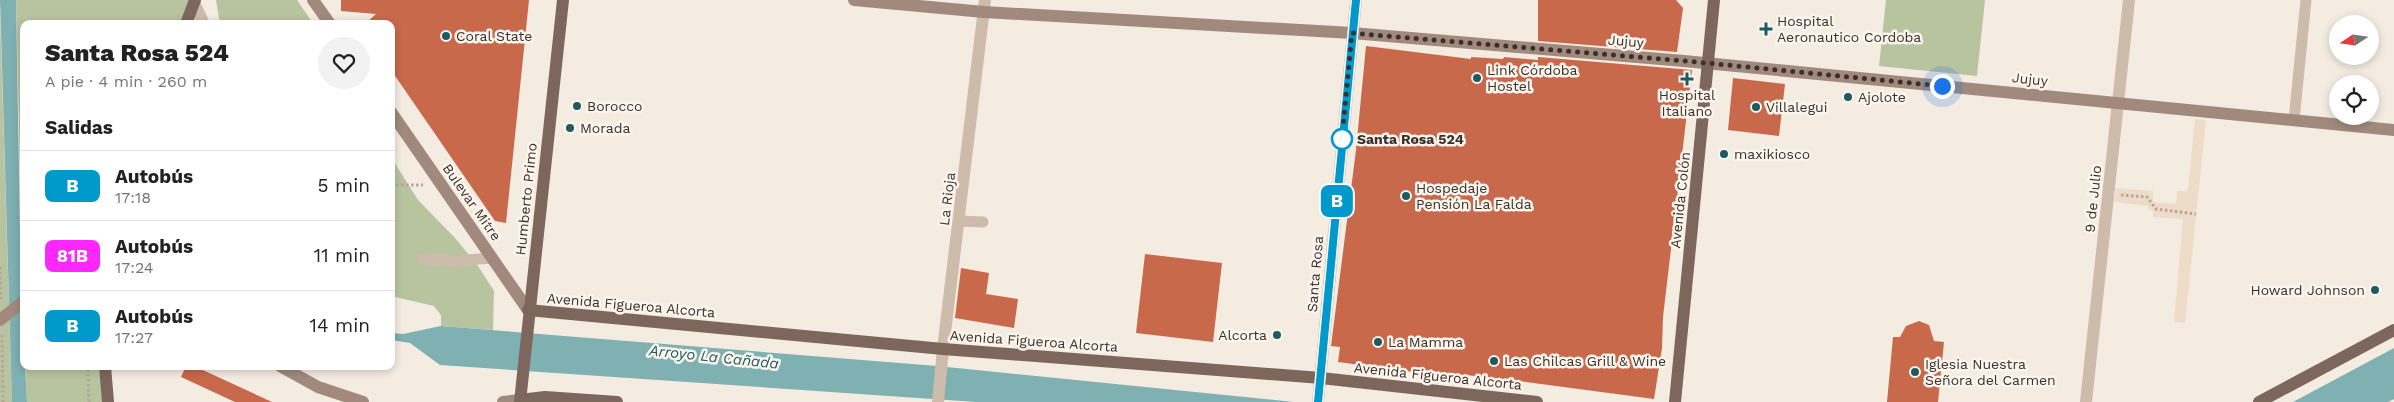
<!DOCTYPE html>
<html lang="es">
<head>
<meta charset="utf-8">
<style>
	:root { --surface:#fff; --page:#f2f2f2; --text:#222; --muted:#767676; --line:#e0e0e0 }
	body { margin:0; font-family:"Work Sans",sans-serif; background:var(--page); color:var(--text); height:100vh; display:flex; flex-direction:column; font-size:19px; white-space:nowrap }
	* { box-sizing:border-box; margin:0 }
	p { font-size:16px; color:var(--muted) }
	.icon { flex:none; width:28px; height:28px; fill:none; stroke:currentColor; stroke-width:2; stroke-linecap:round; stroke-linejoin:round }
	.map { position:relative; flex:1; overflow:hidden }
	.drawer { position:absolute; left:20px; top:20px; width:375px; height:350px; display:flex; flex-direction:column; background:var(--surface); border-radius:10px; box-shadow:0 2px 8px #0003 }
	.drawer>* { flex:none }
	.badge { padding:0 10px; border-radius:8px; font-size:18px; line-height:32px }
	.needle { width:32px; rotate:257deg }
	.fabs { position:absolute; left:2329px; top:15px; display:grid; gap:10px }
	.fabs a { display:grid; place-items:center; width:50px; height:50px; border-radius:50%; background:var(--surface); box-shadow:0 2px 8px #0003; font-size:25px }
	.you { position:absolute; width:25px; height:25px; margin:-12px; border:4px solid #fff; border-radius:50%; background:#1a73e8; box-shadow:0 0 0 8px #1a73e833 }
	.map>.badge { position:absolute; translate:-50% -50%; box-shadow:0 0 0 2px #fff }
	h2 { padding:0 25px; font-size:19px; line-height:45px }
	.round { display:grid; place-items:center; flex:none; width:52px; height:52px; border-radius:26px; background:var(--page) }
	.overview { display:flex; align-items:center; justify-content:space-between; height:85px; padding:0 25px }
	h1 { font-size:24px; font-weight:800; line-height:38px }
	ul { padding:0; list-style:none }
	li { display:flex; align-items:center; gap:15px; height:70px; padding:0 25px; border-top:1px solid var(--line) }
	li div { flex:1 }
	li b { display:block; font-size:19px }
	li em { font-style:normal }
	li .badge { min-width:55px; font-weight:700; text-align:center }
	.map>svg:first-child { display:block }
</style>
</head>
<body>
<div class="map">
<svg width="2394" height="402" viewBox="0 0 2394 402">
	<rect width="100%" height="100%" fill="#f4ebe1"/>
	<path fill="#b8c4a0" d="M16 0H195L186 24H24V338Z
		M216 0H297L312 22 220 24Z
		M1886 0H1985L1977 76 1879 66Z
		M0 14 12 402H0Z
		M391 157 418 200 455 238 478 266 494 291 493 330 441 326V315L434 306 391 296Z
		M25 366H105L108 402H27Z"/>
	<path fill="#ecdcc8" d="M2195 119 2206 120 2185 323 2174 322 2183 219 2153 217V210L2148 209V206L2114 202 2116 188 2153 191V202L2176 204 2177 191H2188Z"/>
	<path fill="#7fb0b2" d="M0 0H16L21 296 27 402H12Z
		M441 326 937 366 1294 402H976L440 365 410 343 391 340V333L403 334Z
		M2394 348V399L2388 402H2293Z"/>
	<path fill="#c8694b" d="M341 0H529L506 223 495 221 391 70V24H365L376 14 341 11Z
		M1538 0H1676L1683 8 1677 52 1538 41Z
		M1366 46 1471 59V57L1503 59 1504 57 1538 60V57L1692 70 1663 317 1662 348 1654 399 1519 381 1466 375V379L1338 362 1340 347 1331 346 1356 150Z
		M1733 78 1785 84 1779 136 1728 130Z
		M1145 254 1222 263 1213 342 1136 333Z
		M961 268 989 273 986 294 1018 299 1014 328 955 318Z
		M1919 321 1929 325 1934 341 1944 342 1938 402H1887L1893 337H1900L1906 326Z
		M186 366H194L272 402H235L181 377Z"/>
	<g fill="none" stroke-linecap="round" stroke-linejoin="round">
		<path stroke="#b9a596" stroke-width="3" stroke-dasharray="2.5 2.5" stroke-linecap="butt" d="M391 185H423
			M2121 195 2147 197 2156 209 2196 214
			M0 267 1 301
			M2 335 3 402
			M88 369 89 402"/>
		<path stroke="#cdbbac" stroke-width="11" d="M2294 120 2306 0
			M959 221 983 222
			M422 259 453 261 492 258"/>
		<path stroke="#cdbbac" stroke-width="12" d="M194 3 204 24
			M938 402 943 349 985 0
			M1318 402 1356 0
			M2086 402 2129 0"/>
		<path stroke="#a18a7d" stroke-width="12" d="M313 0 330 24
			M854 0 984 12 1352 33 1684 61 2394 130
			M391 112 528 310
			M280 366 318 387 363 402
			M503 402 520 400"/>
		<path stroke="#7d675c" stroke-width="12" d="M186 24 195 0
			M528 310 943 349 1321 378 1537 402
			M105 366 108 402
			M520 400 545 397 617 402
			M520 402 563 0
			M1675 402 1714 0
			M2259 402 2394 330"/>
		<path stroke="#a18a7d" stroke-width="12" d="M0 320 24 301"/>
	</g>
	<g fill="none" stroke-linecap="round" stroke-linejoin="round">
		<g stroke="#fff" stroke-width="11">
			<path id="line" d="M1318 402 1356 0"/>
		</g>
		<use href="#line" stroke="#0099cb" stroke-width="8"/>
		<path stroke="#3b302b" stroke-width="5" stroke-dasharray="0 9" d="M1342 139 1341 148 1352 33 1696 62 1942 86"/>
	</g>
	<g fill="#1f5a5e" stroke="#fbf5ee" stroke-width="2">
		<path d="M1763.5 21.5h5v5h5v5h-5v5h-5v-5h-5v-5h5z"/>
		<circle cx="446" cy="36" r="5"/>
		<circle cx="1477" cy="78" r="5"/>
		<path d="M1684.5 71.5h5v5h5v5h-5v5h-5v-5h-5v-5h5z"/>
		<circle cx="1848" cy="97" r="5"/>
		<circle cx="577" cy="106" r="5"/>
		<circle cx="1756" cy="107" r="5"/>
		<circle cx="570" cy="128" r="5"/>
		<circle cx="1724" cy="154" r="5"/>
		<circle cx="1406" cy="196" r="5"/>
		<circle cx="2375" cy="290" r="5"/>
		<circle cx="1277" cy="335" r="5"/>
		<circle cx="1378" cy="342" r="5"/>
		<circle cx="1494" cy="361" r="5"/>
		<circle cx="1915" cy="372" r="5"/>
	</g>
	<circle fill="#fff" stroke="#0099cb" stroke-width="2.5" cx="1342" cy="139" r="10"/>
	<g text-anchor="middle" stroke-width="5" stroke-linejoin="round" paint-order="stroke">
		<g font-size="14" fill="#3b302b" stroke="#fbf5ee" text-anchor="start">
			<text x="1777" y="26">Hospital<tspan x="1777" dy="16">Aeronautico Cordoba</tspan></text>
			<text x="456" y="41">Coral State</text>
			<text x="1487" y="75">Link Córdoba<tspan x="1487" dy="16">Hostel</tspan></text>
			<text x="1687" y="100" text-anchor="middle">Hospital<tspan x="1687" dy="16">Italiano</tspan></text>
			<text x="1858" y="102">Ajolote</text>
			<text x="587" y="111">Borocco</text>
			<text x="1766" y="112">Villalegui</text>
			<text x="580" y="133">Morada</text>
			<text x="1734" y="159">maxikiosco</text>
			<text x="1416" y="193">Hospedaje<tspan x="1416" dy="16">Pensión La Falda</tspan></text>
			<text x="2365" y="295" text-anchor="end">Howard Johnson</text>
			<text x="1267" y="340" text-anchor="end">Alcorta</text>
			<text x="1388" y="347">La Mamma</text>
			<text x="1504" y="366">Las Chilcas Grill &amp; Wine</text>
			<text x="1925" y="369">Iglesia Nuestra<tspan x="1925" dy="16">Señora del Carmen</tspan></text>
		</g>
		<g font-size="14" fill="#3b302b" stroke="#fbf5ee">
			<text transform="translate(1626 41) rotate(5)" y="5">Jujuy</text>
			<text transform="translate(2030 79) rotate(6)" y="5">Jujuy</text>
			<text transform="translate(526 199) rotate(-84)" y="5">Humberto Primo</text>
			<text transform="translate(947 199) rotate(-83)" y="5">La Rioja</text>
			<text transform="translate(2093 199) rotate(-84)" y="5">9 de Julio</text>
			<text transform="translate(1680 200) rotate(-84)" y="5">Avenida Colón</text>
			<text transform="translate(472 202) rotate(55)" y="5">Bulevar Mitre</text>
			<text transform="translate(1315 274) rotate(-85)" y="5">Santa Rosa</text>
			<text transform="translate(631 305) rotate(5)" y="5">Avenida Figueroa Alcorta</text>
			<text transform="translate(1034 341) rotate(4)" y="5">Avenida Figueroa Alcorta</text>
			<text transform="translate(1438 376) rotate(6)" y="5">Avenida Figueroa Alcorta</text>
		</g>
		<g font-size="14" font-weight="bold" fill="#3b302b" stroke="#fbf5ee" text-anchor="start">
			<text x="1357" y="144">Santa Rosa 524</text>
		</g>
		<g font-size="15" font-style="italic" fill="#1f5a5e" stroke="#fbf5ee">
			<text transform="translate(714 357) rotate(6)" y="5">Arroyo La Cañada</text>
		</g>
	</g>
</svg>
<div class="fabs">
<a><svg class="needle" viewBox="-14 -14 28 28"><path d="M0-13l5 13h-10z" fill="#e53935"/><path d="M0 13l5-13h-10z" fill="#767676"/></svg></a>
<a><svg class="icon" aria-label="locate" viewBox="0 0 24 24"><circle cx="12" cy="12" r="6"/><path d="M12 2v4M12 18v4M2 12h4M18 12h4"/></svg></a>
</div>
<div class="you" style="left:1942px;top:86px"></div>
<b class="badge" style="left:1337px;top:201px;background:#0099cb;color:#fff">B</b>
<section class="drawer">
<div class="overview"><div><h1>Santa Rosa 524</h1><p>A pie · 4 min · 260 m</p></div><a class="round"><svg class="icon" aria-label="heart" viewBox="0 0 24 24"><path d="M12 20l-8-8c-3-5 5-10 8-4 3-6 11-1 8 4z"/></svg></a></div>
<h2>Salidas</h2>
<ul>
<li><span class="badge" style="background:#0099cb;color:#fff">B</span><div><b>Autobús</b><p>17:18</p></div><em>5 min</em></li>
<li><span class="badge" style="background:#fe27ff;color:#fff">81B</span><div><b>Autobús</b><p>17:24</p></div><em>11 min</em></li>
<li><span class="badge" style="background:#0099cb;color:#fff">B</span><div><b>Autobús</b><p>17:27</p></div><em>14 min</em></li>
</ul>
</section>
</div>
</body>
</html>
